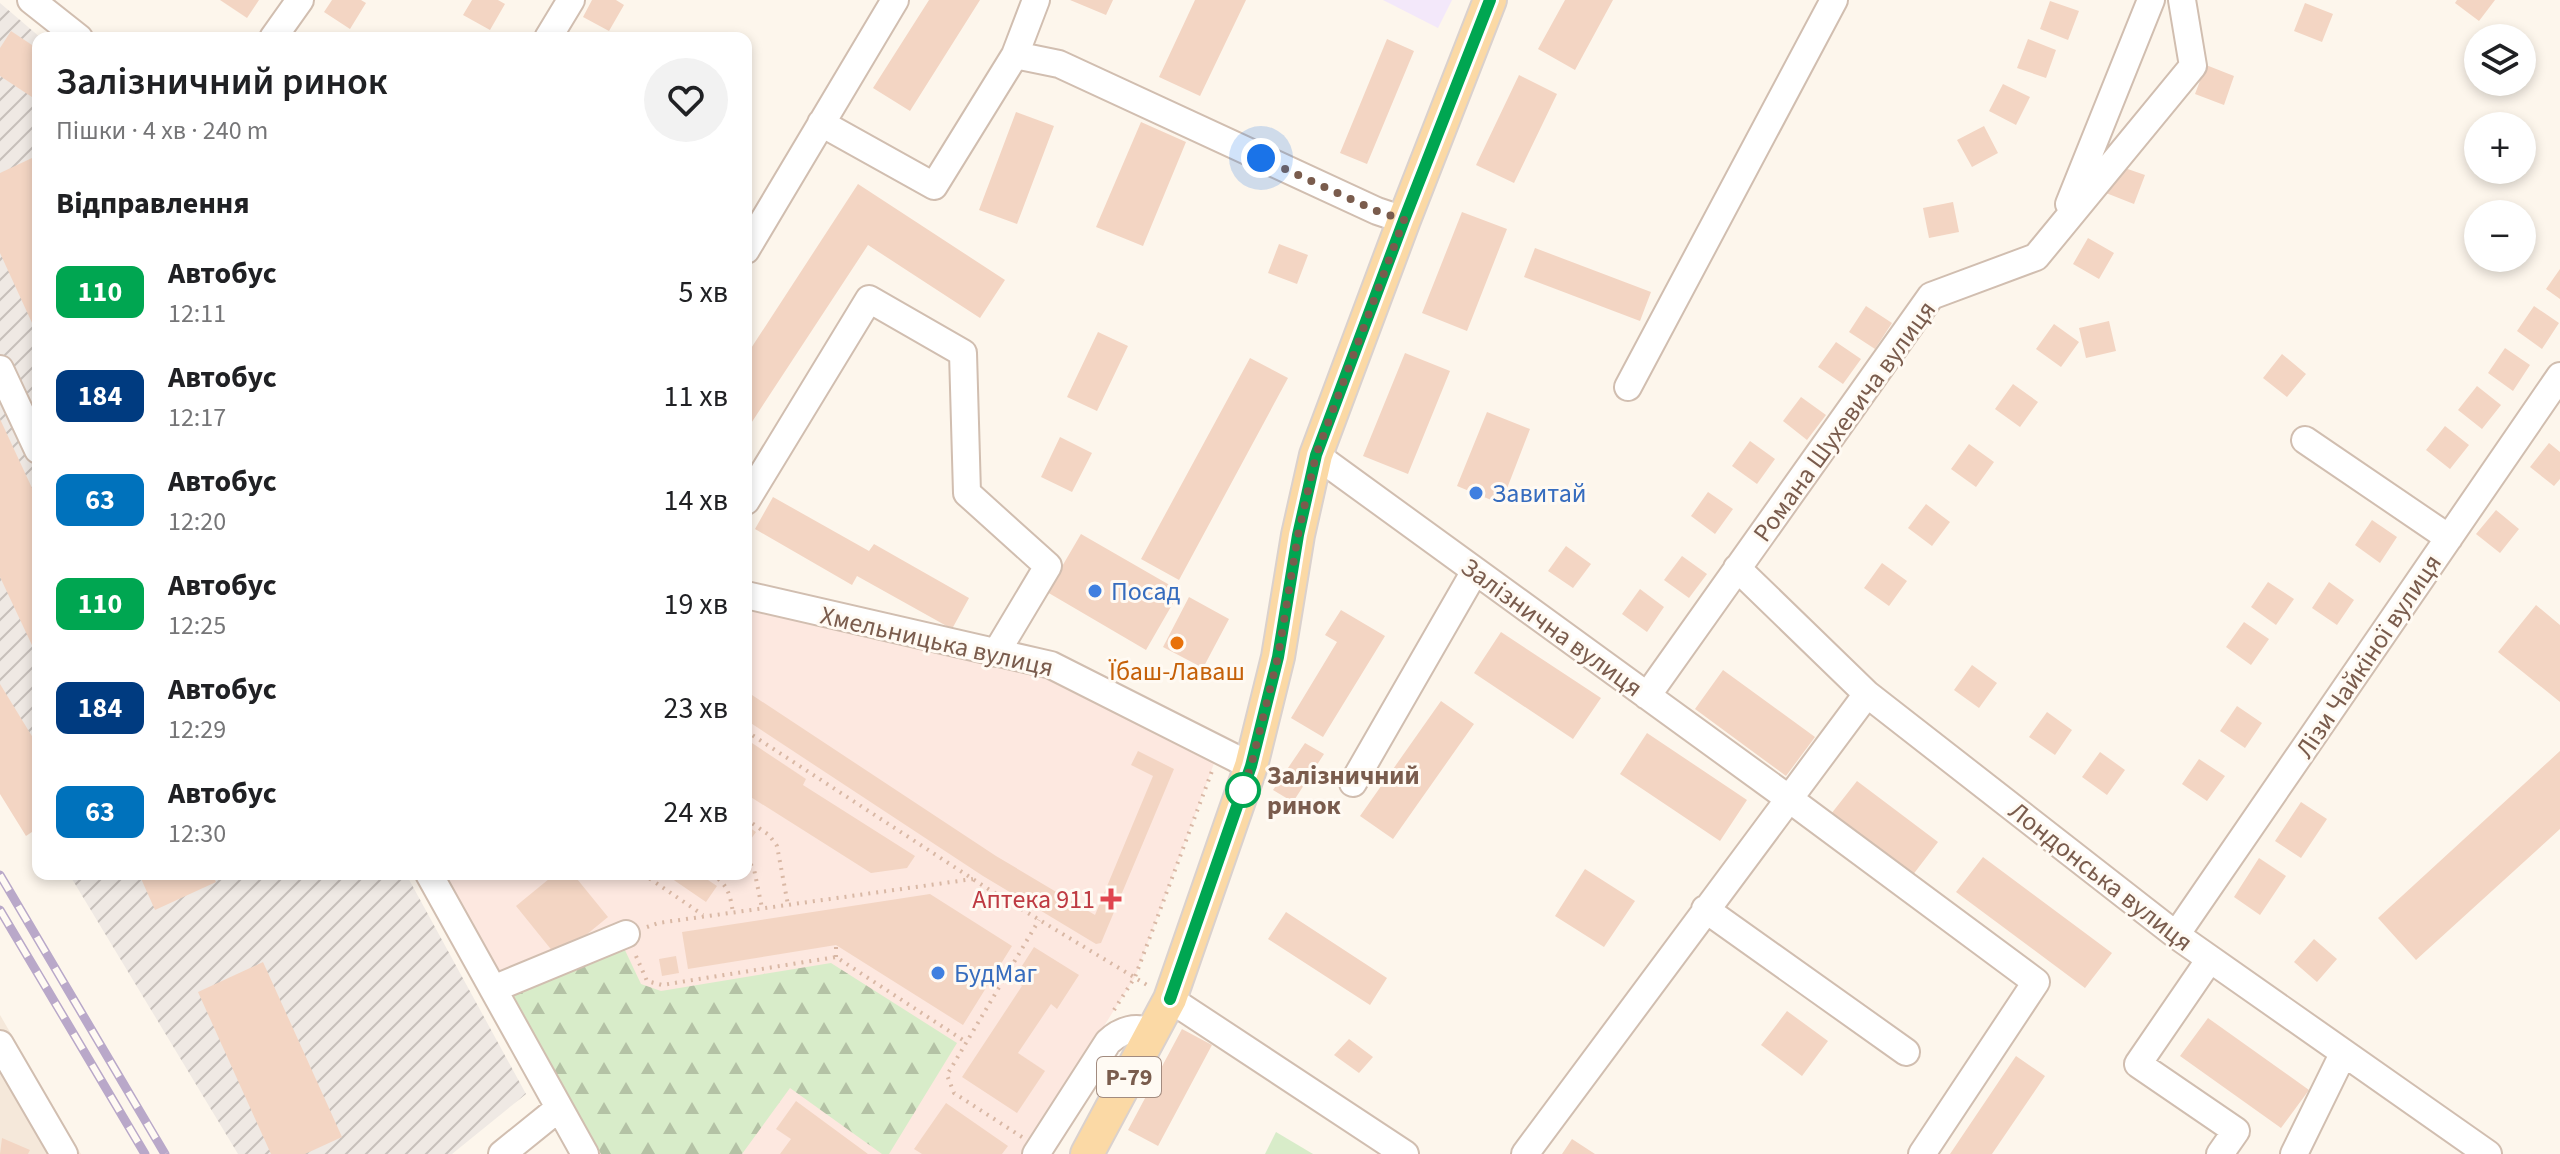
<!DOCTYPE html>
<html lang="uk">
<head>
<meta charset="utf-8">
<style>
	:root { --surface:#fff; --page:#f2f2f2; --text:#202124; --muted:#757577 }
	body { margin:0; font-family:"Source Sans 3",sans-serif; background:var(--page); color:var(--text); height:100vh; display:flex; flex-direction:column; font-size:30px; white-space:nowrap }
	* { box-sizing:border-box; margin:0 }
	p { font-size:26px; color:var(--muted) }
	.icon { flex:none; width:44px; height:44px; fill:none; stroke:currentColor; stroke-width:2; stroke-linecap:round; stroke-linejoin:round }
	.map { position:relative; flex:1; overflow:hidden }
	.sheet { position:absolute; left:32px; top:32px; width:720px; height:848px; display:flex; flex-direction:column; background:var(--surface); border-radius:16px; box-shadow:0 4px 12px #0003 }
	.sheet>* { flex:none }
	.badge { padding:0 16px; border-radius:12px; font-size:28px; line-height:52px }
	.tools { position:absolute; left:2464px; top:24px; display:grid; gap:16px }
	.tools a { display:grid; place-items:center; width:72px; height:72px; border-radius:50%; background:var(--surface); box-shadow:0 4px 12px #0003; font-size:40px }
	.you { position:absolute; width:40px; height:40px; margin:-20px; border:6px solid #fff; border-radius:50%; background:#1a73e8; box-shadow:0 0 0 12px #1a73e833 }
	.map>.badge { position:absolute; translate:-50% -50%; box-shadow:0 0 0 4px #fff }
	h2 { padding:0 24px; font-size:30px; line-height:72px }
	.round { display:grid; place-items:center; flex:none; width:84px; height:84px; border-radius:42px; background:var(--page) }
	.summary { display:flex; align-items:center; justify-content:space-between; height:136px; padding:0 24px }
	h1 { font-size:38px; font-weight:600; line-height:60px }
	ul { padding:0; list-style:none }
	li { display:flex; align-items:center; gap:24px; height:104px; padding:0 24px }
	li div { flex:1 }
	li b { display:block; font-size:30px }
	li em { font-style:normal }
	li .badge { min-width:88px; font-weight:700; text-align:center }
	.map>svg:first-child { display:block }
</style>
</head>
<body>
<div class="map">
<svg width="2560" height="1154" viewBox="0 0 2560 1154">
	<defs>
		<pattern id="industrial-furrows" width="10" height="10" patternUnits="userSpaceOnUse" patternTransform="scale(2)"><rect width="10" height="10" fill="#efe9e4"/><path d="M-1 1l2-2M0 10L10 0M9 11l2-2" fill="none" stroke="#c7c0bb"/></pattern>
		<pattern id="forest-firs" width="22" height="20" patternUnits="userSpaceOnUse" patternTransform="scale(2)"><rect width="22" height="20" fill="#d8ecc9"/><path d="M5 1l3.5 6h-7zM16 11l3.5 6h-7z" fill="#b4c2a5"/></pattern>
	</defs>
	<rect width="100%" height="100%" fill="#fdf6ec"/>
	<path fill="#f5e8da" d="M0 1015 81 1154H0Z"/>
	<path fill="#fde8e0" d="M746 601 1046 672 1216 758 1135 977 1023 1154H585L425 874H746Z"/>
	<path fill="url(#industrial-furrows)" d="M0 3 41 38H38V823L0 760Z
		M69 874H406L526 1094 452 1154H238Z"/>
	<path fill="#f3e8fa" d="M1383 0H1452L1438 28Z"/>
	<path fill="#d8ecc9" d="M1276 1132 1313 1154H1265Z"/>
	<path fill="url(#forest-firs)" d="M623 946 641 984 661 991 831 963 957 1043 889 1154H882L790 1088 742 1154H601L511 991Z"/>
	<path fill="#f3d5c3" d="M220 0H259L247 18Z
		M332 0H361L366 3 350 29 324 12Z
		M472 0H498L505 4 490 30 463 15Z
		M592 0H616L624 5 609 31 583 17Z
		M929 0H980L910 111 873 88Z
		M1070 0H1113L1106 15Z
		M1195 0H1246L1200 96 1159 77Z
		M1565 0H1613L1575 70 1538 49Z
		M2457 0H2495L2479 21 2455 3Z
		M2050 1 2079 11 2068 40 2040 29Z
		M2305 3 2333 14 2322 42 2294 31Z
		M11 31 38 49V101L0 76V48Z
		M1387 39 1414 51 1367 164 1340 153Z
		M2028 39 2056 50 2046 78 2017 68Z
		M2206 65 2234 76 2224 105 2195 94Z
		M1519 75 1557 94 1514 183 1476 165Z
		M2003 84 2030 97 2016 125 1989 111Z
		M1016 112 1054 126 1017 224 979 210Z
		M1141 122 1186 142 1143 246 1096 227Z
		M1984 126 1998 153 1972 167 1957 140Z
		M32 158 38 172V336L0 253V173Z
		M2116 165 2145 175 2134 204 2106 193Z
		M858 184 1005 280 980 318 868 245 746 431V356Z
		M1953 202 1959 232 1929 238 1923 208Z
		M1462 212 1507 229 1467 331 1422 313Z
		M2088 238 2114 253 2099 279 2073 264Z
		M1279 244 1308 255 1297 284 1268 273Z
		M1535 248 1651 292 1640 321 1524 277Z
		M2560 269V299L2546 289Z
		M1866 306 1892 323 1875 349 1849 332Z
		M2534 306 2559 323 2542 349 2517 331Z
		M2109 321 2116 351 2086 358 2079 328Z
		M2054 324 2079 342 2061 367 2036 349Z
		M1098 332 1128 346 1097 411 1067 397Z
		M1836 342 1861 359 1843 384 1818 367Z
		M2505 348 2530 365 2513 391 2488 373Z
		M1405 353 1450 371 1408 474 1363 456Z
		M2282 354 2306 374 2287 397 2263 378Z
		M1250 358 1288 378 1179 580 1141 559Z
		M2013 384 2038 402 2020 427 1995 409Z
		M2477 386 2501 405 2482 429 2458 410Z
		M1801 397 1826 415 1807 440 1783 421Z
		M1487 412 1530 429 1501 504 1457 486Z
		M0 419 38 501V658L0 577Z
		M2445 426 2469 445 2450 469 2426 450Z
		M1060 437 1092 453 1072 492 1041 477Z
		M1750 441 1775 459 1757 484 1732 466Z
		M2549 443 2560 452V479L2554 486 2530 467Z
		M1969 444 1994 462 1976 487 1951 469Z
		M1708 492 1733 509 1715 534 1691 516Z
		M773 497 869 551 874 544 969 598 952 629 857 576 852 585 755 529Z
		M1926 504 1950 522 1932 546 1908 528Z
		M2496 510 2519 529 2500 553 2476 534Z
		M2372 520 2397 537 2380 563 2355 545Z
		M1081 534 1180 591 1146 650 1047 592Z
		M1566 546 1591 564 1573 588 1548 571Z
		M1682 556 1707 574 1689 598 1664 580Z
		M1882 563 1907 581 1889 606 1864 588Z
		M2268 582 2294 599 2276 625 2251 607Z
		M2329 582 2354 600 2337 625 2312 608Z
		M1640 589 1664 607 1647 632 1622 614Z
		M1189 597 1229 619 1203 668 1163 647Z
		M2536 605 2560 625V702L2498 652Z
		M1341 610 1385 636 1323 737 1291 718 1337 642 1325 635Z
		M2244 622 2269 639 2251 665 2226 647Z
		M1501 632 1601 698 1573 739 1474 673Z
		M1972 665 1997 683 1979 708 1954 690Z
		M1723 670 1815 737 1786 776 1695 709Z
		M0 684 38 746V828L26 836 0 794Z
		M746 691 996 856 1095 915 1153 776 1131 765 1138 751 1174 769 1101 943 1096 944 983 876 746 720Z
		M1441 701 1474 724 1393 839 1360 816Z
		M2237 706 2262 723 2245 748 2220 731Z
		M2047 712 2072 730 2055 755 2029 737Z
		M1647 733 1747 800 1720 841 1620 774Z
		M746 739 806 779 803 785 915 856 907 868 871 873 746 794Z
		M1305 743 1324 754 1293 802 1273 790Z
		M2560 751V829L2416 960 2378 918Z
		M2100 752 2125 770 2107 795 2082 777Z
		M2199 759 2225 776 2207 801 2182 784Z
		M1857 781 1938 842 1912 876 1831 814Z
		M2301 802 2327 819 2301 858 2275 841Z
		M746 825 756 832 746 846Z
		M1983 857 2112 953 2085 988 1956 892Z
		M2259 858 2286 876 2260 915 2234 897Z
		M1585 869 1635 901 1604 947 1555 916Z
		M139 874H212L216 882 155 910Z
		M555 874H573L608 917 558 958 516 906Z
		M665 874H699L717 886 706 902Z
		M930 894 1012 946 963 1025 836 945 688 969 682 932Z
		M1286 912 1387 978 1370 1005 1268 939Z
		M2314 939 2337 959 2317 982 2294 962Z
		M1034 947 1079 975 1057 1009 1051 1004 1018 1053 1045 1071 1017 1113 962 1077 1022 986 1013 980Z
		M676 956 679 973 662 976 659 959Z
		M263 962 342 1137 305 1154H271L198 992Z
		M1787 1011 1828 1041 1802 1076 1761 1045Z
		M2208 1018 2309 1090 2281 1128 2180 1056Z
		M1182 1029 1212 1045 1158 1146 1128 1130Z
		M1349 1039 1373 1057 1359 1073 1334 1055Z
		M2016 1056 2045 1076 1992 1154H1950Z
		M796 1101 868 1154H780L791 1139 776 1129Z
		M946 1103 1008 1146 1002 1154H922L914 1149Z
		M2 1138 30 1150 28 1154H0Z
		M1572 1139 1595 1154H1562Z"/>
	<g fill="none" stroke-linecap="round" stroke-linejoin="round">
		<g stroke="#d1beb0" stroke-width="30">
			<path id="minor" d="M31 0 79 38
				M273 38 300 0
				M548 38 571 0
				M1015 55 1036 0
				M821 123 934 186 1015 55 1059 64 1377 211 1404 220
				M2069 204 2151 0
				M746 250 895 0
				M0 369 38 450
				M1628 387 1834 0
				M2305 440 2449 538
				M1316 455 1788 798 2036 982 1922 1154
				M746 501 869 299 963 353 967 493 1048 566 996 653
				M1737 568 1867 694 2176 935 2488 1154
				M746 595 1051 665 1251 766
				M1647 696 1931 296 2036 257 2193 66 2182 0
				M1353 783 1475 571
				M429 874 585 1154
				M1705 909 1906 1052
				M2176 935 2560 376
				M2210 959 2138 1064 2236 1131 2220 1154
				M493 989 626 934
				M1170 999 1405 1154
				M0 1044 64 1154
				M502 1154 559 1108
				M1036 1154 1108 1042C1121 1030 1136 1025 1152 1033
				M1525 1154 1867 694
				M2294 1154 2343 1054"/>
		</g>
		<g stroke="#dad1cd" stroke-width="36">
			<path id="major" d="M1087 1154 1170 999 1251 766 1278 657 1298 535 1316 455 1404 220 1490 0"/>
		</g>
		<path stroke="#d9b8a5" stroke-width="4" stroke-dasharray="2 6" stroke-linecap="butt" d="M746 731 985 887 1147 985
			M746 819 769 835 777 846 788 905
			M746 858 754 869 762 908
			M643 874 703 915
			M712 874C728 885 730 894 733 913
			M647 927 658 923 973 879
			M636 956 647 981 662 985 836 957 966 1042
			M836 957V945
			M1114 1010 1135 977 1212 771
			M1022 1137 954 1093 947 1075 1039 920"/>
		<use href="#minor" stroke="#fff" stroke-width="26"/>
		<use href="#major" stroke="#fbd9a5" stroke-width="32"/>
		<g stroke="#b9a8c9" stroke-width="9">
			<path id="rail" d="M0 875 165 1154
				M0 910 145 1154"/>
		</g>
		<use href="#rail" stroke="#fffaf3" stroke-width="6" stroke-dasharray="18" stroke-linecap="butt"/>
	</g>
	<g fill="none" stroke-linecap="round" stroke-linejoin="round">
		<g stroke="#fff" stroke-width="18">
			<path id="line" d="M1170 999 1251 766 1278 657 1298 535 1316 455 1404 220 1490 0"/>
		</g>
		<use href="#line" stroke="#00a651" stroke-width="12"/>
		<path stroke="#7a5c4d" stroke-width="8" stroke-dasharray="0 14.4" d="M1243 790 1241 795 1251 766 1278 657 1298 535 1316 455 1404 220 1377 211 1261 158"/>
	</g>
	<g fill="#3f7fe0" stroke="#fffaf3" stroke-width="3">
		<circle cx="1476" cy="493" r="8"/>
		<circle cx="1095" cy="591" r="8"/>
		<circle cx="938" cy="973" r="8"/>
	</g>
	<circle fill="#e8710a" stroke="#fffaf3" stroke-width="3" cx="1177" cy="643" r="8"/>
	<circle fill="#fff" stroke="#00a651" stroke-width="4" cx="1243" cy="790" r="16"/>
	<path fill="#e0444e" stroke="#fffaf3" stroke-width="3" d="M1107 887h8v8h8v8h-8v8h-8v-8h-8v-8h8z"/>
	<g text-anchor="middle" stroke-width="6" stroke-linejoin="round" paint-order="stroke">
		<rect fill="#fffaf3" stroke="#a28b7f" stroke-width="2" x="1097" y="1057" width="64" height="40" rx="6"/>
		<g font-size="24" font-weight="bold" fill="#7a5c4d">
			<text x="1129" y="1085">Р-79</text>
		</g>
		<g font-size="26" fill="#7a5c4d" stroke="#fffaf3">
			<text transform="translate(1844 421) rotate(-54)" y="9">Романа Шухевича вулиця</text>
			<text transform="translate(1552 627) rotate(36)" y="9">Залізнична вулиця</text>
			<text transform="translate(937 641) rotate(13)" y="9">Хмельницька вулиця</text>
			<text transform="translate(2368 656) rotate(-56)" y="9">Лізи Чайкіної вулиця</text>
			<text transform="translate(2101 876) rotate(38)" y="9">Лондонська вулиця</text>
		</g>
		<g font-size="26" fill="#366cbe" stroke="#fffaf3" text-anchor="start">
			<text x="1492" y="502">Завитай</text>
			<text x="1111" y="600">Посад</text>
			<text x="954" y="982">БудМаг</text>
		</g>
		<g font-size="26" fill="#c56008" stroke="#fffaf3">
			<text x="1177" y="680">Їбаш-Лаваш</text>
		</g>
		<g font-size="26" font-weight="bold" fill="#7a5c4d" stroke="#fffaf3" text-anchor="start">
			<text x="1267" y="784">Залізничний<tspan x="1267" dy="30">ринок</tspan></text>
		</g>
		<g font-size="26" fill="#be3a42" stroke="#fffaf3" text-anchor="end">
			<text x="1095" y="908">Аптека 911</text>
		</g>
	</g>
</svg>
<div class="tools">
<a><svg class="icon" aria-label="layers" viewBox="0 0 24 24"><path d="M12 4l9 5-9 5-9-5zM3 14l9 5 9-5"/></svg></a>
<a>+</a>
<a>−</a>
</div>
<div class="you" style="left:1261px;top:158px"></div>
<section class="sheet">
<div class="summary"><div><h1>Залізничний ринок</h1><p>Пішки · 4 хв · 240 m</p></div><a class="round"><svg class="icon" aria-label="heart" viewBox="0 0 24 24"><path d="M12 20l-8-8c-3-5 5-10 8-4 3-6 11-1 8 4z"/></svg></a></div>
<h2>Відправлення</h2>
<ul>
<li><span class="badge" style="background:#00a651;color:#fff">110</span><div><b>Автобус</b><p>12:11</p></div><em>5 хв</em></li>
<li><span class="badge" style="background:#003b80;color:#fff">184</span><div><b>Автобус</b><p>12:17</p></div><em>11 хв</em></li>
<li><span class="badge" style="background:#0072bc;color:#fff">63</span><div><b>Автобус</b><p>12:20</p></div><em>14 хв</em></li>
<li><span class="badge" style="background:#00a651;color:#fff">110</span><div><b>Автобус</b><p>12:25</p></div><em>19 хв</em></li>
<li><span class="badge" style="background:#003b80;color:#fff">184</span><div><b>Автобус</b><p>12:29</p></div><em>23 хв</em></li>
<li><span class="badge" style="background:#0072bc;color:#fff">63</span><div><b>Автобус</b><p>12:30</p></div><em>24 хв</em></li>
</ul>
</section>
</div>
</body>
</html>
